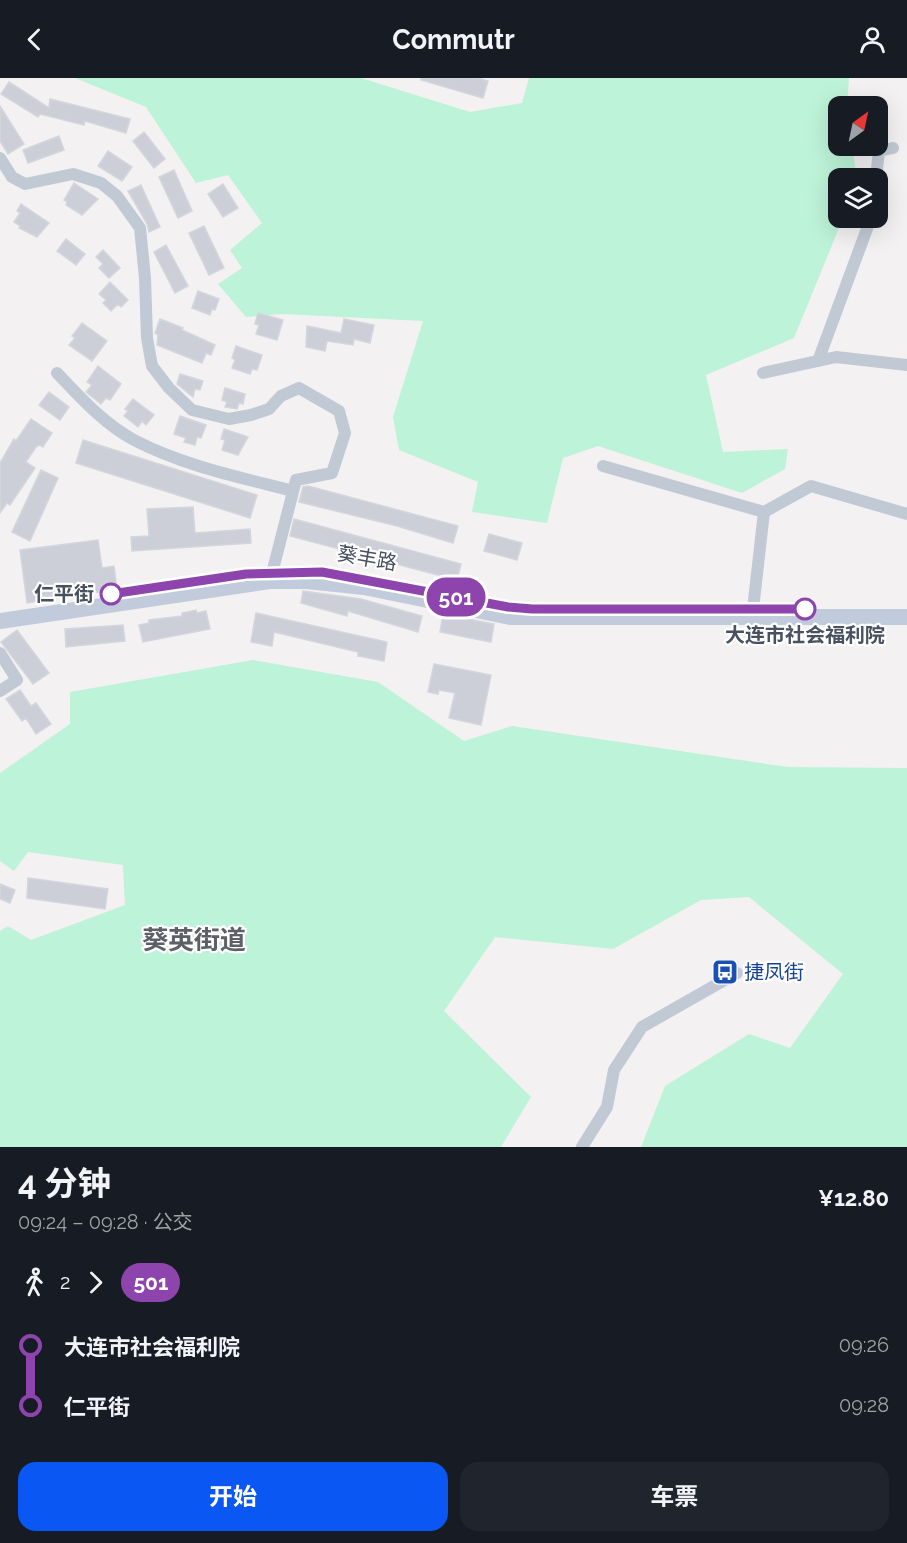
<!DOCTYPE html>
<html lang="zh">
<head>
<meta charset="utf-8">
<style>
	:root { --surface:#171b24; --page:#20242c; --text:#f1f3f6; --muted:#9ea1a6; --accent:#0a57f4 }
	body { margin:0; font-family:Raleway,"Noto Sans SC",sans-serif; background:var(--page); color:var(--text); height:100vh; display:flex; flex-direction:column; font-size:22px; white-space:nowrap }
	* { box-sizing:border-box; margin:0 }
	p { font-size:20px; color:var(--muted) }
	.icon { flex:none; width:33px; height:33px; fill:none; stroke:currentColor; stroke-width:2; stroke-linecap:round; stroke-linejoin:round }
	.map { position:relative; height:1069px; overflow:hidden }
	.drawer { display:flex; flex-direction:column; background:var(--surface); flex:1 }
	.drawer>* { flex:none }
	.badge { padding:0 12px; border-radius:20px; font-size:21px; line-height:39px }
	.needle { width:39px; rotate:33deg }
	.tools { position:absolute; left:828px; top:18px; display:grid; gap:12px }
	.tools a { display:grid; place-items:center; width:60px; height:60px; border-radius:12px; background:var(--surface); box-shadow:0 6px 24px #0002; font-size:30px }
	.map>.badge { position:absolute; translate:-50% -50%; box-shadow:0 0 0 3px #fff }
	.legs { display:flex; align-items:center; gap:9px; height:66px; padding:0 18px; font-size:20px }
	.legs p { margin-inline-start:auto }
	.head { display:flex; align-items:center; justify-content:space-between; height:102px; padding:0 18px }
	h1 { font-size:33px; font-weight:700; line-height:45px }
	.primary-button { display:flex; gap:12px; margin-top:auto; padding:12px 18px }
	.primary-button a { flex:1; height:69px; border-radius:18px; background:var(--accent); color:#fff; font-size:24px; font-weight:700; line-height:69px; text-align:center }
	.primary-button a+a { background:var(--page); color:var(--text) }
	ul { padding:0 18px; list-style:none }
	li { display:flex; align-items:center; gap:21px; height:60px; font-size:22px }
	li i { display:grid; place-items:center; width:9px; height:100%; margin:0 8px; background:currentColor }
	li i::after { content:''; width:15px; height:15px; margin:-8px; border:4px solid; border-radius:50%; background:var(--surface) }
	li p { margin-inline-start:auto }
	li:first-child i { background:linear-gradient(#0000 50%,currentColor 0) }
	li:last-child i { background:linear-gradient(currentColor 50%,#0000 0) }
	header { display:flex; justify-content:space-between; align-items:center; height:78px; padding:0 18px; background:var(--surface); font-size:27px; font-weight:700 }
	.map>svg:first-child { display:block }
</style>
</head>
<body>
<header><svg class="icon" aria-label="back" viewBox="0 0 24 24"><path d="M15 5l-7 7 7 7"/></svg>Commutr<svg class="icon" aria-label="person" viewBox="0 0 24 24"><circle cx="12" cy="8" r="4"/><path d="M4 21q1-7 8-7t8 7"/></svg></header>
<div class="map">
<svg width="907" height="1069" viewBox="0 0 907 1069">
	<rect width="100%" height="100%" fill="#f3f1f1"/>
	<path fill="#bdf3d8" d="M75 0H361L470 34 522 25 529 0H849L847 28H838V68H852L857 100H838V140H843L794 260 706 297 723 374 788 371 785 391 742 415 598 368 563 380 547 445 472 434 478 404 399 372 393 339 423 243 282 236 246 239 218 206 242 190 230 172 262 145 228 97 196 105 146 29Z
		M253 582 378 604 464 663 512 648 788 689 907 690V1069H641L665 1008 749 956 790 970 843 896 749 819 701 822 613 871 495 859 444 933 531 1019 501 1069H0V853L8 848 31 862 125 827 123 787 28 774 14 793 0 783V695L70 646V614Z"/>
	<path fill="#cccfd7" stroke="#d4d6dd" stroke-width="1.5" d="M421 0H478L488 3 483 20 421 2Z
		M9 4 49 30 50 21 130 41 126 55 85 43 84 47 40 36 38 39 1 16Z
		M0 28 24 66 8 76 0 63Z
		M144 54 165 81 154 90 133 63Z
		M59 58 64 72 28 85 23 72Z
		M108 73 132 89 122 103 98 88Z
		M174 92 192 133 178 140 159 99Z
		M74 105 98 121 82 137 66 127 67 124 64 122Z
		M223 106 238 130 223 139 208 116Z
		M141 107 160 149 149 154 147 146 128 113Z
		M21 126 49 145 37 159 19 150 20 148 14 144 20 135 17 133Z
		M204 148 224 190 209 197 189 155Z
		M66 161 85 176 76 187 57 173Z
		M166 167 188 208 175 215 154 174Z
		M103 172 120 190 109 200 99 190 103 186 96 179Z
		M110 204 128 222 121 229 118 226 111 233 103 225 106 222 99 216Z
		M198 213 219 221 215 232 212 231 210 237 192 230Z
		M258 235 283 242 277 262 256 256 259 247 255 246Z
		M160 241 183 250 182 252 215 267 211 277 206 275 202 285 157 267 158 257 155 255Z
		M344 241 374 247 370 265 354 261 353 267 327 263 325 273 306 269 307 248 341 255Z
		M82 245 107 263 92 283 69 267 75 260 72 258Z
		M236 268 262 277 257 292 252 291 250 296 232 290 235 282 232 280Z
		M98 288 121 306 110 322 106 320 101 326 86 314 92 307 87 304Z
		M180 296 203 303 200 312 195 311 193 319 177 306Z
		M225 310 245 316 243 326 239 325 237 331 225 329 227 324 222 322Z
		M49 314 69 329 60 342 39 327Z
		M133 321 154 337 146 347 142 343 138 349 124 338 128 333 125 331Z
		M180 338 206 347 201 360 197 359 195 367 184 364 186 360 174 356Z
		M31 341 52 355 43 369 39 367 36 369 26 384 35 390 10 427 7 425 0 435V385L14 361 16 363Z
		M224 351 248 359 238 377 222 372 225 362 221 361Z
		M83 362 257 417 250 440 76 385Z
		M41 392 58 400 30 463 12 454Z
		M308 408 458 448 453 465 397 448 299 424 303 409Z
		M193 429 195 455 250 451 251 465 132 473 131 459 149 458 147 431Z
		M294 441 461 486 457 502 290 458Z
		M489 456 522 465 517 482 484 473Z
		M98 462 102 490 114 488 117 511 27 525 20 472Z
		M303 513 361 521 422 538 418 554 348 533 347 538 301 525Z
		M196 532 197 535 206 533 210 551 143 564 139 547 149 545V542L182 538V535Z
		M256 535 387 564 384 583 358 578V574L274 554 272 568 251 564Z
		M443 536 494 546 491 564 440 554Z
		M123 547 125 563 66 569 65 551Z
		M17 552 49 595 33 606 1 564Z
		M434 586 491 597 481 647 449 640 455 615 439 612 438 616 428 614Z
		M20 612 31 628 36 625 51 646 36 656 26 640 22 643 6 621Z
		M28 800 108 811 105 831 27 820Z
		M0 806 15 812 10 825 0 821Z"/>
	<g fill="none" stroke-linecap="round" stroke-linejoin="round">
		<path stroke="#c1c9d4" stroke-width="12" d="M0 80 12 99 25 106 73 96 101 105 117 118 140 150 145 200 147 260 152 288 169 310 192 332 229 341 251 337 269 331 281 318 299 310 339 333 345 355 332 395 296 402 270 503
			M876 100 879 73 893 70
			M818 283 871 140
			M57 295C80 319 104 346 134 362 184 388 239 399 293 413
			M763 295 836 279 907 287
			M603 388 764 434
			M753 531 764 434 811 408 907 436
			M0 575 17 602 0 613
			M582 1069 607 1029 614 992 642 949 737 895"/>
		<path stroke="#c2cbdb" stroke-width="16" d="M0 543 270 503H307L364 509 510 539H907"/>
	</g>
	<g fill="none" stroke-linecap="round" stroke-linejoin="round">
		<g stroke="#fff" stroke-width="14">
			<path id="line-1" d="M111 516 246 496 322 494 508 529 532 531H805"/>
		</g>
		<use href="#line-1" stroke="#8e44ad" stroke-width="9"/>
	</g>
	<defs>
		<g id="bus-square" transform="scale(1.35)"><rect x="-9" y="-9" width="18" height="18" rx="4" fill="#1a4fb4" stroke="#fff"/><path d="M-5-6H5V4H4V6H2V4H-2V6H-4V4H-5ZM-3.5-4V0h7V-4ZM-3.5 1.2v1.5H-2V1.2ZM2 1.2v1.5H3.5V1.2Z" fill="#fff"/></g>
	</defs>
	<g fill-rule="evenodd">
		<use href="#bus-square" x="725" y="894"/>
	</g>
	<g fill="#fff" stroke="#8e44ad" stroke-width="3">
		<circle cx="111" cy="516" r="10"/>
		<circle cx="805" cy="531" r="10"/>
	</g>
	<g text-anchor="middle" stroke-width="4.5" stroke-linejoin="round" paint-order="stroke">
		<g font-size="20" fill="#475160" stroke="#fff">
			<text transform="translate(367 480) rotate(10)" y="7">葵丰路</text>
		</g>
		<g font-size="20" font-weight="bold" fill="#475160" stroke="#fff" text-anchor="end">
			<text x="94" y="523">仁平街</text>
			<text x="805" y="564" text-anchor="middle">大连市社会福利院</text>
		</g>
		<g font-size="20" fill="#164399" stroke="#fff" text-anchor="start">
			<text x="744" y="901">捷凤街</text>
		</g>
		<g font-size="26" font-weight="bold" fill="#5d6067" stroke="#fff">
			<text x="194" y="871">葵英街道</text>
		</g>
	</g>
</svg>
<div class="tools">
<a><svg class="needle" viewBox="-14 -14 28 28"><path d="M0-13l5 13h-10z" fill="#e53935"/><path d="M0 13l5-13h-10z" fill="#9ea1a6"/></svg></a>
<a><svg class="icon" aria-label="layers" viewBox="0 0 24 24"><path d="M12 4l9 5-9 5-9-5zM3 14l9 5 9-5"/></svg></a>
</div>
<b class="badge" style="left:456px;top:519px;background:#8e44ad;color:#fff">501</b>
</div>
<section class="drawer">
<div class="head"><div><h1>4 分钟</h1><p>09:24 – 09:28 · 公交</p></div><b>¥12.80</b></div>
<div class="legs"><svg class="icon" aria-label="walk" viewBox="0 0 24 24"><circle cx="13" cy="4" r="2"/><path d="M13 8l-2 6 4 7M11 14l-3 7M7 12l3-4h3l4 4"/></svg>2<svg class="icon" aria-label="forward" viewBox="0 0 24 24"><path d="M9 5l7 7-7 7"/></svg><b class="badge" style="background:#8e44ad;color:#fff">501</b></div>
<ul>
<li><i style="color:#8e44ad"></i><b>大连市社会福利院</b><p>09:26</p></li>
<li><i style="color:#8e44ad"></i><b>仁平街</b><p>09:28</p></li>
</ul>
<div class="primary-button"><a>开始</a><a>车票</a></div>
</section>
</body>
</html>
